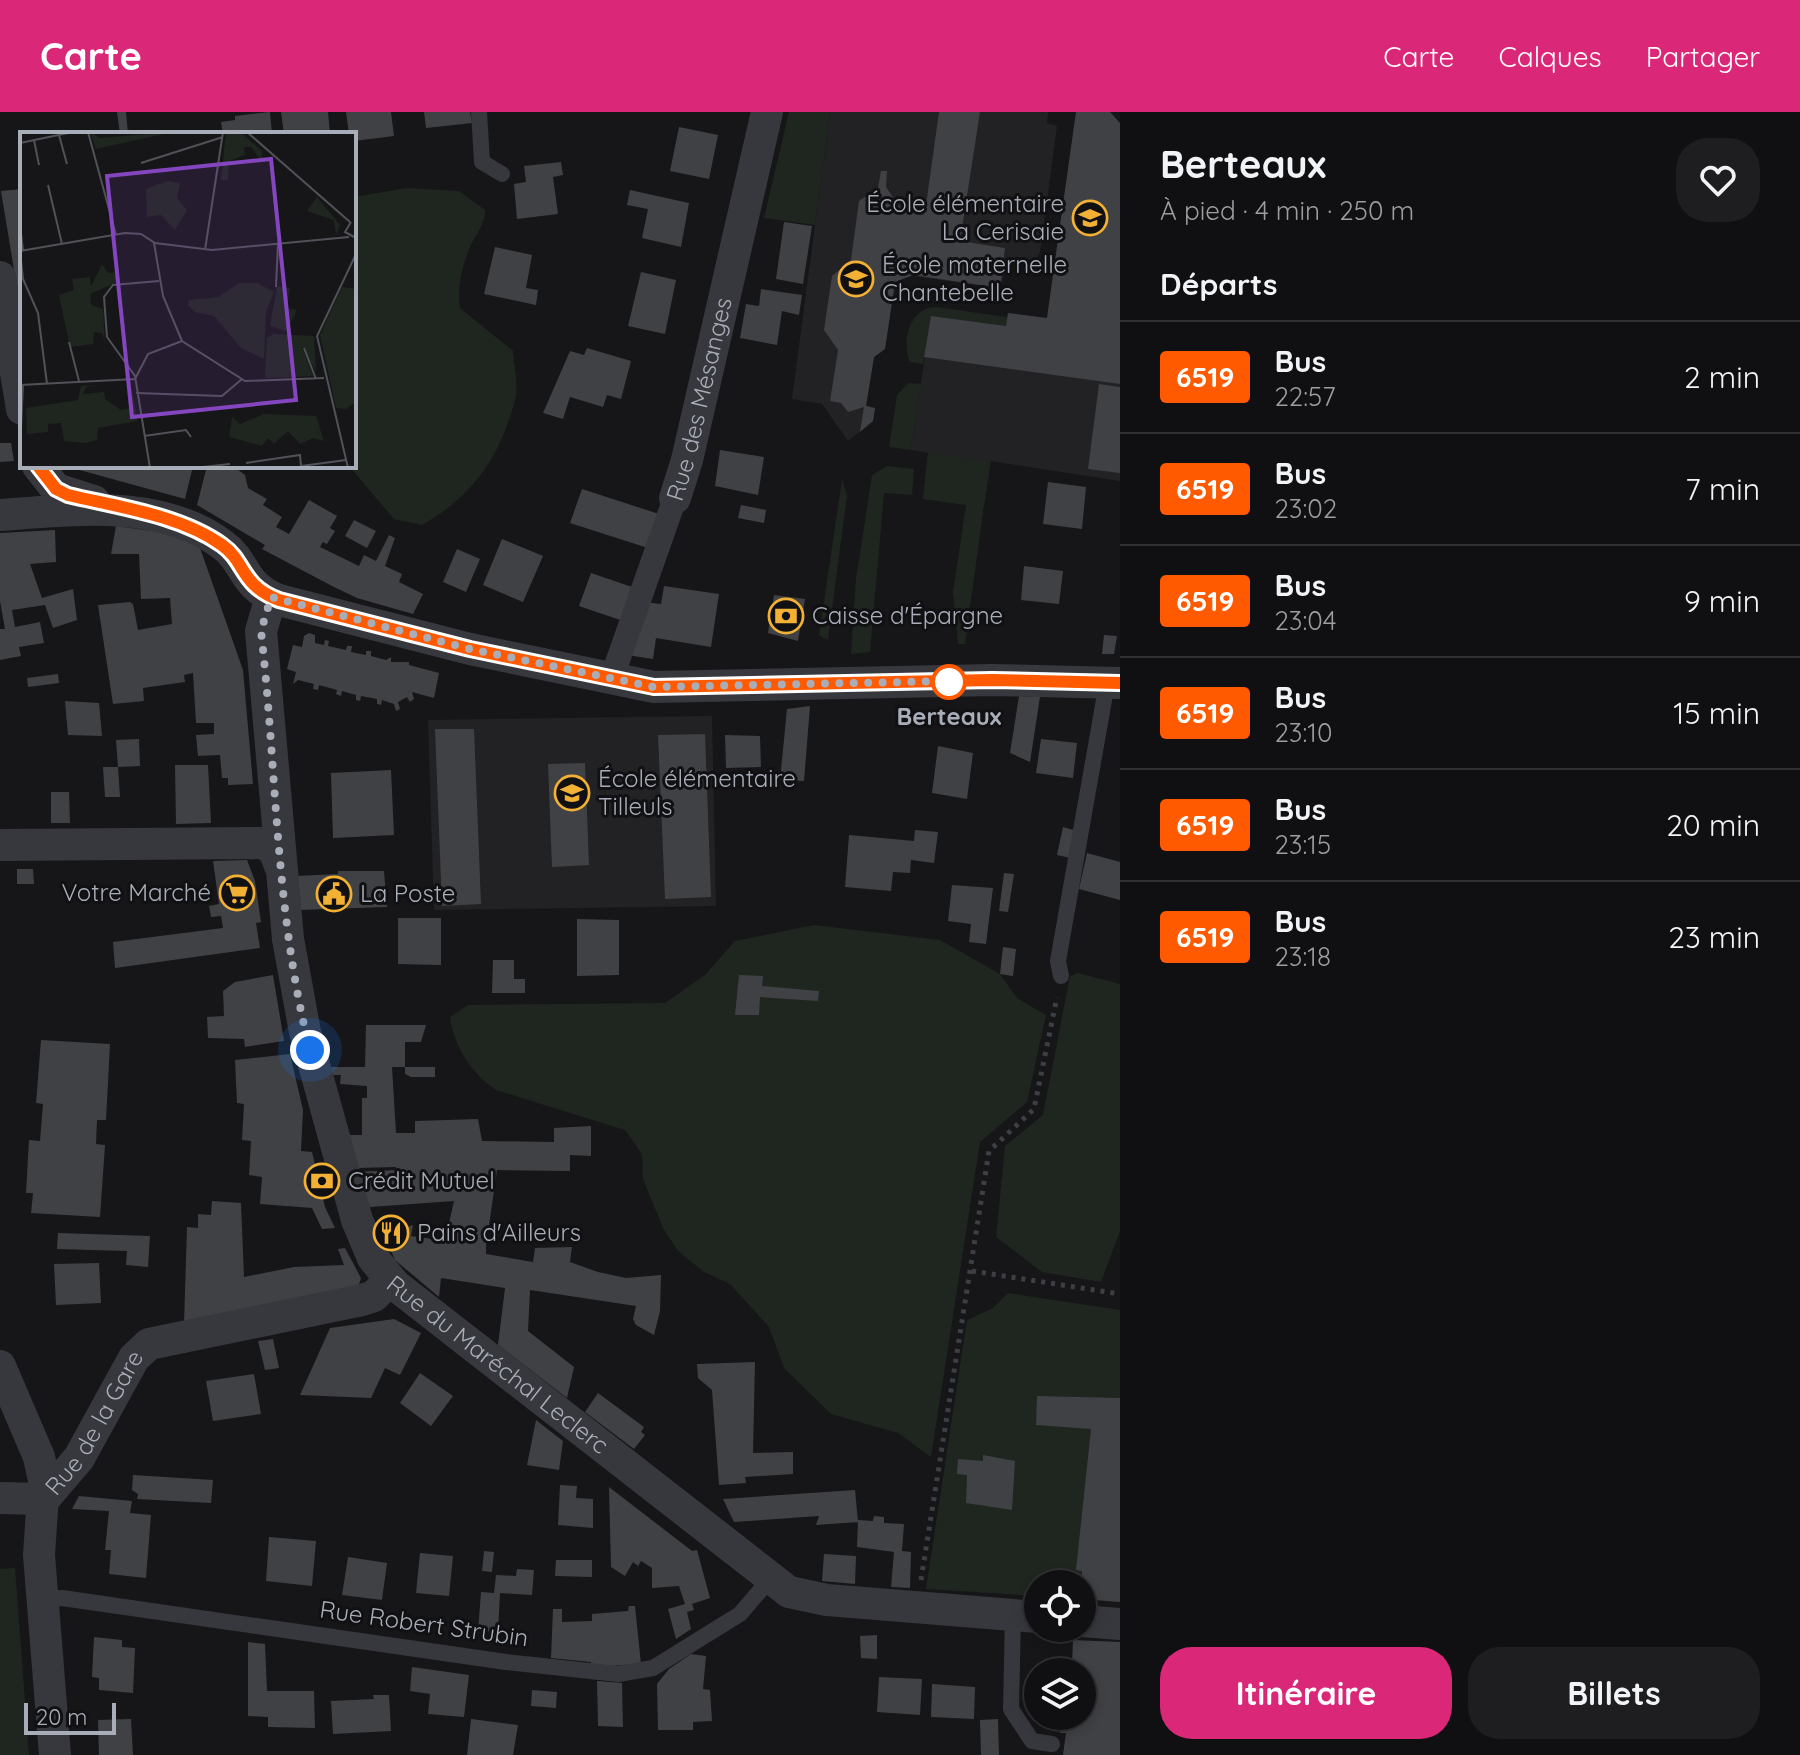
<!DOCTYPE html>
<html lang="fr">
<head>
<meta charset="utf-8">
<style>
	:root { --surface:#101012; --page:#1e1e20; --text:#f1f3f6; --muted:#9c9d9f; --line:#303032; --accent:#db2777 }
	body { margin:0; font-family:Quicksand,sans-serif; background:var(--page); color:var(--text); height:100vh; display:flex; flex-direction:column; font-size:30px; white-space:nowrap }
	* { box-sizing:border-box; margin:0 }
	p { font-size:26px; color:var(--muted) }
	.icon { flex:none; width:44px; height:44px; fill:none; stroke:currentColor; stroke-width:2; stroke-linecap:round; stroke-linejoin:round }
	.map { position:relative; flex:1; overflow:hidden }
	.panel { display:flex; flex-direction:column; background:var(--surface); width:680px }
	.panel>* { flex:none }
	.badge { padding:0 16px; border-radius:6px; font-size:28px; line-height:52px }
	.fabs { position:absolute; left:1024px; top:1458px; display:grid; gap:16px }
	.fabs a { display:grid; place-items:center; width:72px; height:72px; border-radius:50%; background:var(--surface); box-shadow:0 4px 12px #0003,0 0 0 2px var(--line); font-size:40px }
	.scale { position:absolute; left:24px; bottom:20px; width:92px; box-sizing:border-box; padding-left:8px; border:4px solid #a8adb8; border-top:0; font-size:22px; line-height:28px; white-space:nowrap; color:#a8adb8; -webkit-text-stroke:6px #111113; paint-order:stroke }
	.you { position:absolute; width:40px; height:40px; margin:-20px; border:6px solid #fff; border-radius:50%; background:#1a73e8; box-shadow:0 0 0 12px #1a73e833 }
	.map>.badge { position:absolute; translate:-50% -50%; box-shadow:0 0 0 4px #fff }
	h2 { padding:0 40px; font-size:30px; line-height:72px }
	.round { display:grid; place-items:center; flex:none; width:84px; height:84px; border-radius:32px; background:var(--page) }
	.overview { display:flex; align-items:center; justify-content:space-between; height:136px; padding:0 40px }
	h1 { font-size:38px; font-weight:700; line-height:60px }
	.cta { display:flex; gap:16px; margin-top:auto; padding:16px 40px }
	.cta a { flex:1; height:92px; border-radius:32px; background:var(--accent); color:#fff; font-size:32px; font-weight:700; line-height:92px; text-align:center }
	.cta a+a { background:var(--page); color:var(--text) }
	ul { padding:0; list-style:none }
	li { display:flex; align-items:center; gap:24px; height:112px; padding:0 40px; border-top:2px solid var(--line) }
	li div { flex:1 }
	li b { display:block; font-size:30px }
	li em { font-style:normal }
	li .badge { min-width:88px; font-weight:700; text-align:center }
	header { display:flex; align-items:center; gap:48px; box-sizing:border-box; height:112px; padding:0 40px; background:var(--accent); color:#fff }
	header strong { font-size:38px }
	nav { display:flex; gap:44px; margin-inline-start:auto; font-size:28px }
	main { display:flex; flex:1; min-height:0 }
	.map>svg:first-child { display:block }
</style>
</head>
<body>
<header>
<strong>Carte</strong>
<nav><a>Carte</a><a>Calques</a><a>Partager</a></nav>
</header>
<main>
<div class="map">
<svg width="1120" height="1643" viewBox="0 0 1120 1643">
	<rect width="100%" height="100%" fill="#161618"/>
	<path fill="#222225" d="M830 0H1048L1047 11 1057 14 1040 140 1032 156 1028 159V149L1010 147 1000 176 911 164 895 170 885 237 874 245 866 293 875 296 873 309 848 329 822 292 792 287Z
		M1076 0H1110L1120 11V369L991 349 984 395 923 387 928 341 911 338 931 204 1006 214 1047 206Z
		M712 604 716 794 434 798 428 608Z"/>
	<path fill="#1e261f" d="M789 0H830L815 113 764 106Z
		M407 76 459 79 485 98C486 110 476 122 471 133 462 154 457 173 460 196L513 239C514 253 519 274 515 288 500 345 473 384 422 413L394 407 349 354H354L356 322 354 85Z
		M936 195 1007 205 1006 214 931 204 923 252 910 250C901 229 910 195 936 195Z
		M908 271 921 272 911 338 889 335 897 283Z
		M928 341 990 349 965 532H958L953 480 966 393 923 387Z
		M887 354 914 357 912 383 884 381 870 540 851 542 856 467 872 363Z
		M842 368 847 383 828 528 819 523Z
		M814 813 940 828 1000 862 1017 886 1046 903 1027 990 980 1030 931 1345 898 1321 831 1302 784 1256 769 1215 730 1172 704 1160 678 1139 663 1116 643 1067 642 1042 625 1018 496 978C472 962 454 935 450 905L468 893 665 891 705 863 735 829Z
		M1078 861 1120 872V1119L1101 1170 1042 1160 996 1125 1005 1034 1043 1003 1070 864Z
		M1008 1181 1120 1198V1490L1082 1487V1472H1038V1484L926 1477 967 1208 993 1196Z
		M15 1456 29 1643H0V1457Z"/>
	<path fill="#404145" d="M117 0H126L128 22H120Z
		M270 0 272 22H223L221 10 235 8V4Z
		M281 0H328L330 22H284Z
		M346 0H391L394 24 354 29V22H349Z
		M424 0H470L472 11 426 16Z
		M939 0H980L960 129 1005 136 1000 176 913 163 895 170 885 237 874 245 866 294 875 296 873 309 860 320 864 295 848 300 841 291 830 289 838 238 824 218 832 164 851 148 859 89 878 76 881 59H887L886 75 899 94 925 100Z
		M1076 0H1110L1120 11V272L924 245 931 204 1006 214 1008 201 1047 206Z
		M679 15 718 23 709 67 670 59Z
		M561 50 563 63 553 65 558 102 517 107 514 72 526 70 524 54Z
		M22 77V193L20 194 1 79Z
		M630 78 689 91 681 135 642 126 648 97 627 93Z
		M784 110 812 114 803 172 776 167Z
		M495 135 532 143 526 176 538 178 536 193 484 182Z
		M641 160 676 168 665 222 628 214Z
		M761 177 802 183 799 203 782 199 777 233 740 226 746 192 759 194Z
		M587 236 631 249 621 287 607 283 603 295 570 285 563 307 543 301 570 239 584 243Z
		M1099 272 1120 275V361L1088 357Z
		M0 331H11L14 349 0 350Z
		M720 338 764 345 758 383 715 374Z
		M65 354H193L185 387Z
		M207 354H233L245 363 248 376 267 387 263 393 282 405 276 415 289 422 309 388 337 404 330 416 335 419 327 432 323 430 320 435 359 454 364 443 376 449 389 423 395 426 385 454 402 462 399 470 423 482 413 502 357 486 332 474 262 437 265 433 197 393Z
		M1048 370 1086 375 1082 417 1043 412Z
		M582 377 659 402 648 436 570 411Z
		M741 393 766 398 764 411 738 406Z
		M354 408 376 419 367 436 345 424Z
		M116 414 173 422 200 436 243 558 253 672 228 673V666H222L220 643 198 644 196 623 214 622V611H196L193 561 184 563 185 570 143 576 144 589 113 592 98 493 130 490 133 492 138 518 172 512 170 486 141 487 139 442H111Z
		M55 418 56 450 30 452 42 486 73 477 77 508 53 516 45 493 12 498 15 515 40 510 44 531 19 535 21 544 0 548V517H5L0 489V421Z
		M502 427 543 444 523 490 483 473Z
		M457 437 480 447 466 480 443 470Z
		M1024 454 1063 459 1059 492 1021 488Z
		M591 461 635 476 623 509 579 494Z
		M664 474 719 482 711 535 656 526 653 547 627 543 645 490 661 492Z
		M774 483 805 487 798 529 768 521Z
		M309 521 315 523V531L324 533 325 528 329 529 328 534 346 538 347 534H352L351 540 366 543V539H371V544L386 548 391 545V550H409V553L439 561 434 586 412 580 414 587 410 590 407 585 398 590 400 597 396 599 394 592 382 588 381 593 377 592V587L361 584 360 589 356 588V583L342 579 341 584 336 582 337 578 319 573 318 578 313 577 314 572 298 568 293 572 296 560 287 557 293 533 302 535 304 524Z
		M1104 523 1117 524 1114 542H1102Z
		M58 562 59 571 28 575 27 566Z
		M1019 584 1040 585 1030 650 1010 641Z
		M65 589 99 591 102 624 68 623Z
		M810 594 804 669 780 668 787 597Z
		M435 617H474L481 792 442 794Z
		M705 622 711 785 665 787 658 623Z
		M725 623 760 624 761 655 726 656Z
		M139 627 140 654 118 655 120 685H105L103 655H118L116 628Z
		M1041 627 1077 631 1073 666 1036 661Z
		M938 634 973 641 967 687 932 681Z
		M585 651 589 753 552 755 548 652Z
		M175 653H208L211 711 176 712Z
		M391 658 394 723 333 726 331 661Z
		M51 680H69L70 711H51Z
		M1063 715 1077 719 1071 746 1057 743Z
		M915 718 938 720 934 751 911 748 910 761 893 760 891 779 845 775 849 723 914 729Z
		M1087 741 1120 750V788L1079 777Z
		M247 748 255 769 261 810 256 811 260 836 115 856 113 830 223 816 221 804 211 805 209 794 219 792 213 749Z
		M17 757H33L34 772H17Z
		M338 759H384L387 795 298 798 296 764 338 762Z
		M1004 761 1014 762 1008 800 999 799Z
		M952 773 993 776 986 832 969 830 971 812 948 809Z
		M398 806H441V853L398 852Z
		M577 807 619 808V863L577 864Z
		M1003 835 1016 837 1013 864 1000 862Z
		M493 848H514V867H525V881H492Z
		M273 863 284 929 245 935 244 927 208 926 207 905 224 904 223 879 235 870Z
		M739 863 763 864 762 874 819 879 818 889 760 885 759 903H735Z
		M366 913H426L421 930H405V955H435V965H411L405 962V955H392L396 1021H415V1009L478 1007 482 1029 554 1030V1016L591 1014V1044L570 1043V1059L497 1058 486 1134V1142L533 1150 535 1136 572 1135 570 1150 598 1160 626 1166 661 1163 660 1199 654 1223 636 1213 633 1207 636 1194 530 1178 528 1219 574 1255 567 1286 498 1233 505 1176 441 1166 439 1185 395 1148 384 1122 413 1113 411 1124 445 1129 454 1089 370 1095 355 1060 396 1058V1055L355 1056 346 1023H362V986H367V974L340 972 341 963H332L330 955H365Z
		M41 928 110 932 106 1008H97L96 1032 105 1033 100 1105 31 1101 33 1081H26L29 1028 40 1029 43 992 36 991Z
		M290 942 303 998 301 1039 312 1040 325 1095 335 1116 322 1117 312 1096 260 1092 262 1065 249 1063 251 1029 242 1028 244 992 237 991 235 948Z
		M212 1089 241 1091 244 1165 294 1155 344 1153 338 1137 345 1136 361 1166 357 1179 184 1211 187 1115 198 1116V1102L211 1103Z
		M58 1121 150 1124 148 1155 126 1153 127 1139 57 1137Z
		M99 1151 101 1191 56 1193 54 1152Z
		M394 1207 421 1221 400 1263 385 1256 371 1286 300 1283 330 1216Z
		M273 1227 279 1256 265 1258 258 1229Z
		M755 1250 753 1341 793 1340V1362L745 1365 746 1371 719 1373 712 1278 698 1266 697 1252Z
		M420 1261 453 1284 431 1314 400 1291Z
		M254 1262 261 1302 213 1309 206 1269Z
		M598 1281 644 1315 641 1320 645 1323 634 1337 585 1300Z
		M1037 1284 1120 1286V1490L1082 1487V1459L1076 1458 1091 1317 1036 1313Z
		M536 1308 563 1329 559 1358 527 1353Z
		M983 1343 1015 1349 1012 1398 966 1391 967 1363 957 1362 958 1347 983 1349Z
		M133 1363 213 1368 211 1391 137 1387 138 1382 132 1378Z
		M560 1373 577 1374 576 1386 593 1387V1416L558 1413Z
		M609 1375 692 1439 697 1438 710 1486 692 1492 694 1498 687 1500 691 1517 676 1527 668 1497 685 1492 679 1474 652 1476V1456L641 1449 638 1454 633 1450 625 1464 611 1455Z
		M855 1378 858 1410 816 1413 819 1404 734 1410 723 1387Z
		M79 1384 132 1389 130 1401 151 1403 146 1466 109 1462 111 1438H105L109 1399 72 1397Z
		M874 1404 884 1405V1411L904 1412 902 1439 911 1440 910 1476 891 1475 894 1440 857 1435 858 1408 873 1409Z
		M269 1425 316 1429 312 1474 266 1469Z
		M484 1439 494 1440 492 1460 482 1459Z
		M420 1441 453 1444 449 1484 416 1481Z
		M824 1442 856 1444 855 1472 822 1469Z
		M348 1445 387 1451 382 1488 342 1483Z
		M556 1448H592V1465L555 1464Z
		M517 1457 534 1458 532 1483 500 1481 498 1520 478 1519 481 1480 494 1481 496 1463 516 1464Z
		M629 1494H635L641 1552 591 1555V1550L551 1546 553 1497H562V1510L592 1509V1502L628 1499Z
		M877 1523V1547L861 1546 860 1524Z
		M94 1525 122 1528V1535L135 1536 133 1581 99 1578V1566L92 1565Z
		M1073 1528 1120 1530V1643H1063L1066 1621H1060L1061 1604H1082V1560H1066V1554L1072 1553Z
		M248 1530 265 1532 267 1579H314L315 1616 268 1615V1605L248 1604Z
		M691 1542 706 1544 703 1577 710 1578 712 1609 693 1610V1618H658L657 1572 669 1557Z
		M412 1555 469 1563 464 1605 428 1602 430 1582 410 1579Z
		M879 1565 922 1567 920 1603 877 1600Z
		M597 1569 622 1571 623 1615 598 1614Z
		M932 1572 975 1575 974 1607 931 1605Z
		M532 1578 557 1580 556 1596 531 1594Z
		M373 1583H389L391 1619 333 1622 331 1589 374 1587Z
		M131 1607 133 1643H99L98 1608Z
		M471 1607 518 1613 513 1643H467Z
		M998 1607 999 1643H981L980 1608Z"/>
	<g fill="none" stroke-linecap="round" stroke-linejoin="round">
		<path stroke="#3d3f44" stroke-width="5" stroke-dasharray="4 6" stroke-linecap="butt" d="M972 1159 1120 1182
			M921 1468 989 1039 1034 997 1057 885"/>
		<path stroke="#37383d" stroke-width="16" d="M479 0 482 50 502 62
			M1061 864 1058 849 1107 571
			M42 1487 62 1486 506 1550 618 1562 653 1556 740 1502 770 1467
			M1013 1503 1011 1597 1032 1629 1052 1632"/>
		<path stroke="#37383d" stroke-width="24" d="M611 568 675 386"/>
		<g stroke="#37383d" stroke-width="32">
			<path d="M0 165 22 297"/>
			<path d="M38 354 56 377 94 389"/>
			<path id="s1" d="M675 386 687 348 767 0"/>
			<path d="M0 403C73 398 160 386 223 433 247 451 242 474 279 488L470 537 654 575 992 568 1120 571"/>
			<path id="s2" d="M271 485 261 519 288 827 305 920 357 1108 373 1146 395 1173 789 1480 827 1488 1038 1505"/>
			<path d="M0 733 263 731 274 738 280 754"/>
			<path d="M0 1254 39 1345 44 1368 39 1443 55 1643"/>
			<path d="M0 1386 44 1387"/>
			<path id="s3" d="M44 1387 79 1346 134 1246 149 1232 362 1188 374 1184 390 1168"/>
			<path d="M1082 1509 1120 1512"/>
		</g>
	</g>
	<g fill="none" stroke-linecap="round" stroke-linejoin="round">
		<g stroke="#fff" stroke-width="18">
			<path id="line" d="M38 354 56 377 68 383C118 395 180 403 222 433 246 450 240 473 279 488L470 537 654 575 992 568 1120 571"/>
		</g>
		<use href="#line" stroke="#ff5a00" stroke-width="12"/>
		<path stroke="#a8adb8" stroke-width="8" stroke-dasharray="0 14.4" d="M310 938C275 801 277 659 261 519L271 485 470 537 654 575 954 569 949 570"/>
	</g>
	<defs>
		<g id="school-ring" transform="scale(1.8)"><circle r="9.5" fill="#111113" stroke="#f2b134" stroke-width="1.5"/><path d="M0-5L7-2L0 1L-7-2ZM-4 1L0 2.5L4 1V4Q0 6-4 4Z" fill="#f2b134"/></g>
		<g id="bank-ring" transform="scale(1.8)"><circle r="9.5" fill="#111113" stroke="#f2b134" stroke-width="1.5"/><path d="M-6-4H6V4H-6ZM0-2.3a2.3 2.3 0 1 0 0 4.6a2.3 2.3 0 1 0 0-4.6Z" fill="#f2b134"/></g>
		<g id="supermarket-ring" transform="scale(1.8)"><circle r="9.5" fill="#111113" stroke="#f2b134" stroke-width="1.5"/><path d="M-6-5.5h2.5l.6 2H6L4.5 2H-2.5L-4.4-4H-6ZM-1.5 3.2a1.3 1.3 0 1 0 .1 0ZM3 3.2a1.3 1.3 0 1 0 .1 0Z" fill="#f2b134"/></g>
		<g id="civic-ring" transform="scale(1.8)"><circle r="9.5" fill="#111113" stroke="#f2b134" stroke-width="1.5"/><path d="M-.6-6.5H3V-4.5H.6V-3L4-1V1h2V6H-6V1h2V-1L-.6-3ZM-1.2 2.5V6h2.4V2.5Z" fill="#f2b134"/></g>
		<g id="restaurant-ring" transform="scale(1.8)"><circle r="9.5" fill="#111113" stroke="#f2b134" stroke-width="1.5"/><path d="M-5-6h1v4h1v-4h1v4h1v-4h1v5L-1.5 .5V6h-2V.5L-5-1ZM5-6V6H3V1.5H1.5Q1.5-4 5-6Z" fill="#f2b134"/></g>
	</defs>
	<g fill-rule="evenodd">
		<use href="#school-ring" x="1090" y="106"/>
		<use href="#school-ring" x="856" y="167"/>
		<use href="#bank-ring" x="786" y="504"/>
		<use href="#school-ring" x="572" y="681"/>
		<use href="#supermarket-ring" x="237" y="781"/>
		<use href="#civic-ring" x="334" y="782"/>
		<use href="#bank-ring" x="322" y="1069"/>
		<use href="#restaurant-ring" x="391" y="1121"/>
	</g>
	<circle fill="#fff" stroke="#ff5a00" stroke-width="4" cx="949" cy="570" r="16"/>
	<g text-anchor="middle" stroke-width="6" stroke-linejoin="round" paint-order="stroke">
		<g font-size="24" fill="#a8adb8" stroke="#111113" text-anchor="start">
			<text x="1064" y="100" text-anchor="end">École élémentaire<tspan x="1064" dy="28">La Cerisaie</tspan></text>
			<text x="882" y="161">École maternelle<tspan x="882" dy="28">Chantebelle</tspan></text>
			<text x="812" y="512">Caisse d'Épargne</text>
			<text x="598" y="675">École élémentaire<tspan x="598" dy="28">Tilleuls</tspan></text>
			<text x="211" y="789" text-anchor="end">Votre Marché</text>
			<text x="360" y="790">La Poste</text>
			<text x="348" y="1077">Crédit Mutuel</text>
			<text x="417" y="1129">Pains d'Ailleurs</text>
		</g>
		<g font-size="24" fill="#a8adb8" stroke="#111113">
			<text dy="8" stroke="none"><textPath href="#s1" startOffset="102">Rue des Mésanges</textPath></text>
			<text dy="8" stroke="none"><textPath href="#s2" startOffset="840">Rue du Maréchal Leclerc</textPath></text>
			<text dy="8" stroke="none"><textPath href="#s3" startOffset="92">Rue de la Gare</textPath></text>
			<text transform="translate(424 1512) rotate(8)" y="8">Rue Robert Strubin</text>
		</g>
		<g font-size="24" font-weight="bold" fill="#a8adb8" stroke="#111113">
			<text x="949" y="613">Berteaux</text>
		</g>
	</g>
	<g transform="translate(20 20)">
		<rect width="336" height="336" fill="#161618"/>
		<path d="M70 0 80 6 153 0 76 17ZM206 0H220L242 19V30L231 15H224L225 23 209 29 208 48H201ZM148 49 160 51 157 66 167 78 155 98 141 83 127 85 126 57ZM297 65 320 93 316 103 314 88 287 79ZM82 132 88 141 96 140 100 149 70 162 71 173 83 177 85 211 82 201 74 200 73 212 50 215 39 163 54 158 52 147 70 145 71 155ZM219 151H237L254 160 246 180 244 227 221 216 194 184 175 180 168 173 169 168 198 165ZM257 154 270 156 267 176 277 178 266 199 250 194ZM322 155 336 157V270L326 277 316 276 300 203ZM253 202 294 204 296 239 282 215 293 244 245 246 247 206ZM79 253 66 255 63 262 84 260 85 267 101 278 112 276V257L117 289 78 296 77 308 65 311 44 309 41 291 28 292V300L7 302 6 276 58 268 61 254ZM244 282 296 284 304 309 293 306 280 312 268 299 254 312 248 306 242 314 209 305 212 285 220 292Z" fill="#1e261f"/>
		<path fill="none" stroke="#505258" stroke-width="2" d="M68 0 96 103M227 0 330 90M39 3 47 32M14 8 19 33M0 11 53 0M121 31 203 5M28 53 42 112M331 90 325 100 336 106M0 93 3 118M134 111 143 164 162 209 225 249 304 246M185 118 203 0M0 119 105 101 121 102 135 111 192 118 329 105M0 119 3 147 18 181 27 252M256 155 258 111M49 210 59 249M284 216 296 247M115 247 128 222 162 209M0 253 115 247M116 261 202 264 222 247M124 304 166 298 171 305M0 317 3 253M226 331 280 323 281 334 326 328M130 336 115 244 87 205 84 165 93 153 139 149M173 336 210 332M328 336 297 204 336 122"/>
		<path fill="#8446be" fill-opacity="0.15" stroke="#8446be" stroke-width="4" d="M251 27 276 268 112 285 87 44Z"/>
		<rect width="336" height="336" fill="none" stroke="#a8adb8" stroke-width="4"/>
	</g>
</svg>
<div class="fabs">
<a><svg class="icon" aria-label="locate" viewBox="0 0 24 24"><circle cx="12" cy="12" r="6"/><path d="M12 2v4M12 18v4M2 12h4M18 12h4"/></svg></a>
<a><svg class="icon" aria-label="layers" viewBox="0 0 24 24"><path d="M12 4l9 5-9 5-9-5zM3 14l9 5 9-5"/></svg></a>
</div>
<div class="scale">20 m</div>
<div class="you" style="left:310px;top:938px"></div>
</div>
<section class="panel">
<div class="overview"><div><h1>Berteaux</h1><p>À pied · 4 min · 250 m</p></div><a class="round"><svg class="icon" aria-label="heart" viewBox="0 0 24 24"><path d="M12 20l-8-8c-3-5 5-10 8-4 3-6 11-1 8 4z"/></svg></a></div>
<h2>Départs</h2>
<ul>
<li><span class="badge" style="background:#ff5a00;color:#fff">6519</span><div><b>Bus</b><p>22:57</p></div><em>2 min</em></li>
<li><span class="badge" style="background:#ff5a00;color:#fff">6519</span><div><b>Bus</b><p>23:02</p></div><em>7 min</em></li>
<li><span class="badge" style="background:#ff5a00;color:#fff">6519</span><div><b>Bus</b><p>23:04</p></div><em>9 min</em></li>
<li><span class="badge" style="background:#ff5a00;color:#fff">6519</span><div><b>Bus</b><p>23:10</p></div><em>15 min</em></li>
<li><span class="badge" style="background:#ff5a00;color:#fff">6519</span><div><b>Bus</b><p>23:15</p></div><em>20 min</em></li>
<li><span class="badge" style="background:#ff5a00;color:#fff">6519</span><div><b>Bus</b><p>23:18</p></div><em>23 min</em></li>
</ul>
<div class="cta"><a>Itinéraire</a><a>Billets</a></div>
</section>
</main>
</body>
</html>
